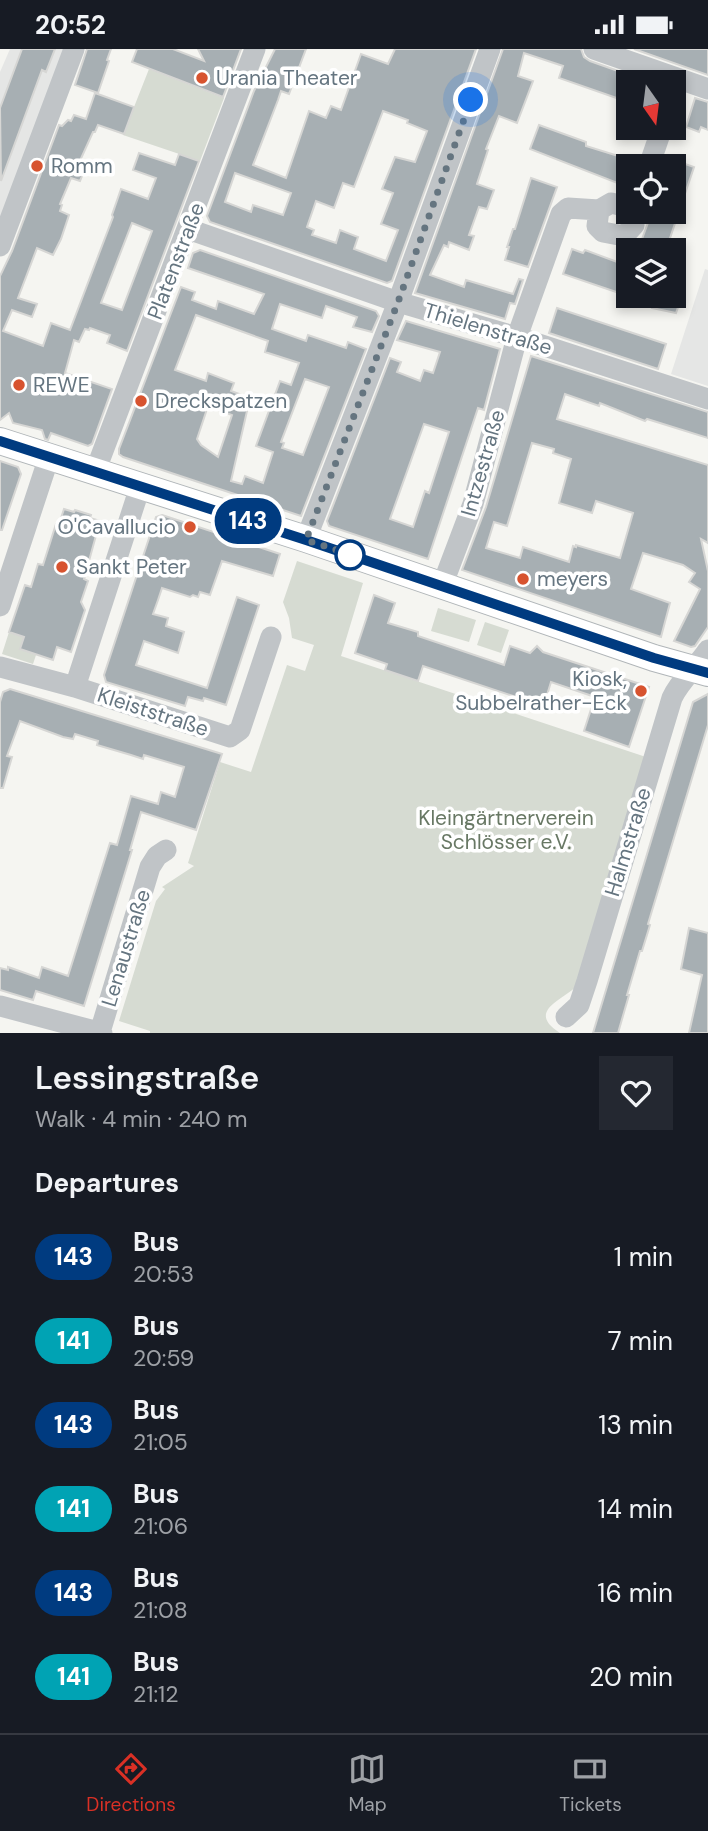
<!DOCTYPE html>
<html lang="en">
<head>
<meta charset="utf-8">
<style>
	:root { --surface:#171b24; --page:#242831; --text:#f1f3f6; --muted:#9ea1a6; --line:#363941; --accent:#d93025 }
	body { margin:0; font-family:"DM Sans",sans-serif; background:var(--page); color:var(--text); height:100vh; display:flex; flex-direction:column; font-size:26px; white-space:nowrap }
	* { box-sizing:border-box; margin:0 }
	p { font-size:23px; color:var(--muted) }
	.icon { flex:none; width:38px; height:38px; fill:none; stroke:currentColor; stroke-width:2; stroke-linecap:round; stroke-linejoin:round }
	.map { position:relative; height:984px; overflow:hidden }
	.details { display:flex; flex-direction:column; background:var(--surface); flex:1 }
	.details>* { flex:none }
	.badge { padding:0 14px; border-radius:23px; font-size:24px; line-height:46px }
	.needle { width:46px; rotate:166deg }
	.tools { position:absolute; left:616px; top:21px; display:grid; gap:14px }
	.tools a { display:grid; place-items:center; width:70px; height:70px; border-radius:0px; background:var(--surface); box-shadow:0 4px 10px #0003; font-size:35px }
	.you { position:absolute; width:35px; height:35px; margin:-18px; border:5px solid #fff; border-radius:50%; background:#1a73e8; box-shadow:0 0 0 10px #1a73e833 }
	.map>.badge { position:absolute; translate:-50% -50%; box-shadow:0 0 0 4px #fff }
	h2 { padding:0 35px; font-size:26px; line-height:63px }
	.round { display:grid; place-items:center; flex:none; width:74px; height:74px; border-radius:0px; background:var(--page) }
	.overview { display:flex; align-items:center; justify-content:space-between; height:119px; padding:0 35px }
	h1 { font-size:33px; font-weight:600; line-height:52px }
	ul { padding:0; list-style:none }
	li { display:flex; align-items:center; gap:21px; height:84px; padding:0 35px }
	li div { flex:1 }
	li b { display:block; font-size:26px }
	li em { font-style:normal }
	li .badge { min-width:77px; font-weight:700; text-align:center }
	.status { display:flex; justify-content:space-between; align-items:center; height:49px; padding:0 35px; background:var(--surface); direction:ltr }
	.status svg { height:19px; fill:currentColor }
	.tab-bar { display:flex; justify-content:space-around; align-items:center; height:98px; border-top:2px solid var(--line); background:var(--surface); font-size:19px; color:var(--muted) }
	.tab-bar a { display:grid; justify-items:center; gap:4px }
	.tab-bar .selected { color:var(--accent) }
	.map>svg:first-child { display:block }
</style>
</head>
<body>
<div class="status"><b>20:52</b><svg viewBox="0 0 49 12"><path d="M0 12V9h3v3zM5 12V6h3v6zM10 12V3h3v9zM15 12V0h3v12zM26 1h20v11H26zM47 4h2v5h-2z"/></svg></div>
<div class="map">
<svg width="708" height="984" viewBox="0 0 708 984">
	<rect width="100%" height="100%" fill="#f5f5f1"/>
	<path fill="#e5e6e5" d="M10 0H68L0 184V23Z
		M705 220 708 221V337L671 325Z"/>
	<path fill="#d6dbd2" d="M149 20 224 49 200 112 123 86Z
		M297 512 363 534 341 607 646 708 576 938C560 952 527 963 560 984H150V982L119 972 156 852 165 840 162 838 194 817 188 814 220 713 251 723 287 616 305 622 314 596 292 589 289 569 283 553Z
		M438 559 476 571 469 593 431 582Z
		M485 573 509 581 501 604 477 596Z
		M9 583 24 588 20 600 36 606 33 615 2 605Z"/>
	<path fill="#a7afb3" stroke="#d6d6d4" stroke-width="2" fill-rule="evenodd" d="M22 0H55L46 23 42 21 1 132 0 59Z
		M87 0H111L107 11 109 12 98 44 75 36Z
		M137 0H173L204 12 198 0H241L223 48 132 13Z
		M275 0H306L289 45 281 42 278 51 253 116 286 129 309 62 326 69 331 57 341 61 361 5 388 15 395 0H476L392 232 387 234 210 173 207 167 254 42ZM383 62 408 71 407 74 427 82 415 113 395 108 382 140 393 144 381 175 398 181 386 212 354 200 358 188 340 181 336 194 312 186 314 181 307 178 316 152 334 159 343 134 354 138ZM235 124 291 144 283 166 253 156 251 163 225 153Z
		M503 0H581L584 8 590 12 649 33H628V53L559 29 563 17 524 4 518 27 533 32 517 74 499 67 486 100 488 101 477 135 494 141 487 160 479 158 469 186 474 187 469 201 449 193 448 198 444 196 430 226 464 238 466 231 513 245 519 230 523 231 515 255 510 254 505 270 415 244Z
		M634 0H708V26Z
		M95 44 134 58 124 85 98 76 95 83H93L78 116 85 120 80 132 71 129 60 155 62 156 60 162 69 166 61 190 53 206 37 199 18 249 37 255 32 268 12 261 3 282 43 297 51 274 70 281 113 168 112 166 121 140 148 150 156 129 133 121 139 104 175 116 179 105 199 112 127 302 107 294 110 286 90 279 89 281 85 280 79 293 74 291 65 324 112 340 92 395 88 397 51 384 48 391 45 390 42 381 13 374 9 364 0 371V227L12 202 59 76 62 77 68 71 71 72 74 66 86 70ZM132 174 152 182 122 261 101 254Z
		M695 49 708 53V81L701 78 699 83 686 78Z
		M539 76 586 93V97L628 110V128L625 137 530 100Z
		M674 111 694 118 667 198 642 190 652 163H674Z
		M531 129 557 138 528 218 505 211 509 198H507L513 180H515Z
		M572 200 583 204 585 201 628 217V247L563 225Z
		M200 201 376 262 379 267 372 283 353 278 357 268 326 257 322 269 280 255 272 280 306 292 308 286 346 299 348 293 366 300 301 467 123 408 119 405V400L181 238 195 243 192 251 216 260 218 252 254 265 264 245 188 219 193 204ZM196 266 268 292 265 303 299 314 291 336 280 332 256 397 273 403 263 434 245 427 242 435 231 432 250 349 231 342 234 334 208 324 206 332 175 321ZM305 330 329 338 303 406 282 399 284 394 281 393ZM208 357 232 366 218 408 201 396 197 390Z
		M632 247H682L676 264 652 259 653 256 632 249Z
		M557 259 666 295 658 320 549 284Z
		M406 272 500 300 484 361 478 359 428 510 329 477 327 472 390 309 401 313 397 323 420 332 424 321 433 324 440 303 397 291ZM424 375 449 383 429 444 425 442 413 478 390 470Z
		M531 307 708 363V389L647 370 645 372 600 354 599 357 565 345 557 370 708 416V494L701 490 708 522V578L695 597 691 598 674 592 700 540 689 533 695 524 683 516 643 504 631 540 670 554 661 588 462 521 486 458ZM532 394 554 400 553 404 571 410 559 454 592 464 596 452 633 464 620 509 576 496V498L573 497 569 513 523 498 520 509 486 499 494 473 507 477Z
		M0 412 18 418 21 425 2 481H0Z
		M64 460 74 463 75 461 91 466 90 469 100 472 84 530 88 532 81 553 85 561 71 603 57 598 53 611 20 600 24 588 9 583 25 536 31 538 38 515 43 516 56 475H59Z
		M162 466 280 505 273 527 222 512 210 546 200 543 198 548 193 546 190 548 162 539 158 551 153 565 168 569 166 577 184 583 178 604 144 592 136 616 207 639 237 548 259 556 226 656 204 649 203 652 188 648 185 657 106 633 104 626 156 468Z
		M374 546 395 554 388 574 418 583V587L504 616 510 597 530 604 537 597 543 603 649 638 629 698 584 682 595 648 551 633 543 659 519 649 423 617 418 632 385 621 387 615 355 604Z
		M10 640 222 705 196 781 141 763 130 801H132L84 957 36 942 33 951 0 941V919L8 921V918L39 929 42 918 68 927 110 794 117 796 131 747 158 755 161 743 175 748 184 718 144 706 143 710 131 706 97 696 98 692 75 685 73 690 63 688 20 672 7 707 12 708 3 739H0V653L3 643Z
		M708 645V676L648 875 650 876 642 902H640L627 946H629L618 984H593L693 653Z
		M689 879 708 884V984H689L702 926 681 920Z"/>
	<g fill="none" stroke-linecap="round" stroke-linejoin="round">
		<g stroke="#b1b6b9" stroke-width="28">
			<path id="major" d="M0 392 306 490 654 609 708 624"/>
		</g>
		<path stroke="#c0c4c7" stroke-width="21" d="M594 0 708 40
			M649 117 662 79
			M599 161 597 177 603 183 624 187 634 176 631 163
			M188 180 398 253 517 288 708 350
			M0 197 74 0
			M95 423 255 0
			M306 490 398 253 490 0
			M442 537 473 455 517 288 561 165 568 159 599 161 611 154 628 158
			M0 557 49 408
			M0 618 75 638 140 438
			M75 638 230 688 240 681 271 588
			M0 957 102 984
			M566 968 579 956 587 932 672 649C680 631 697 618 708 601
			M100 983 150 818 157 807 166 801"/>
		<use href="#major" stroke="#fff" stroke-width="26"/>
	</g>
	<g fill="none" stroke-linecap="round" stroke-linejoin="round">
		<g stroke="#fff" stroke-width="16">
			<path id="line" d="M0 392 306 491 654 609 708 624"/>
		</g>
		<use href="#line" stroke="#003b80" stroke-width="10"/>
		<path stroke="#657580" stroke-width="7" stroke-dasharray="0 12.6" d="M350 506 355 507 306 491 398 253 471 51"/>
	</g>
	<g fill="#d7532f" stroke="#fff" stroke-width="2.5">
		<circle cx="202" cy="29" r="7"/>
		<circle cx="37" cy="117" r="7"/>
		<circle cx="19" cy="336" r="7"/>
		<circle cx="141" cy="352" r="7"/>
		<circle cx="190" cy="478" r="7"/>
		<circle cx="62" cy="518" r="7"/>
		<circle cx="523" cy="530" r="7"/>
		<circle cx="641" cy="642" r="7"/>
	</g>
	<circle fill="#fff" stroke="#003b80" stroke-width="3.5" cx="350" cy="506" r="14"/>
	<g text-anchor="middle" stroke-width="7" stroke-linejoin="round" paint-order="stroke">
		<g font-size="21" fill="#657580" stroke="#fff" text-anchor="start">
			<text x="216" y="36">Urania Theater</text>
			<text x="51" y="124">Romm</text>
			<text x="33" y="343">REWE</text>
			<text x="155" y="359">Dreckspatzen</text>
			<text x="176" y="485" text-anchor="end">O'Cavallucio</text>
			<text x="76" y="525">Sankt Peter</text>
			<text x="537" y="537">meyers</text>
			<text x="627" y="637" text-anchor="end">Kiosk,<tspan x="627" dy="24">Subbelrather-Eck</tspan></text>
		</g>
		<g font-size="21" fill="#657580" stroke="#fff">
			<text transform="translate(176 212) rotate(-69)" y="7">Platenstraße</text>
			<text transform="translate(488 280) rotate(17)" y="7">Thielenstraße</text>
			<text transform="translate(483 414) rotate(-74)" y="7">Intzestraße</text>
			<text transform="translate(153 663) rotate(18)" y="7">Kleiststraße</text>
			<text transform="translate(628 793) rotate(-73)" y="7">Halmstraße</text>
			<text transform="translate(126 899) rotate(-73)" y="7">Lenaustraße</text>
		</g>
		<g font-size="21" fill="#687864" stroke="#fff">
			<text x="506" y="776">Kleingärtnerverein<tspan x="506" dy="24">Schlösser e.V.</tspan></text>
		</g>
	</g>
</svg>
<div class="tools">
<a><svg class="needle" viewBox="-14 -14 28 28"><path d="M0-13l5 13h-10z" fill="#e53935"/><path d="M0 13l5-13h-10z" fill="#9ea1a6"/></svg></a>
<a><svg class="icon" aria-label="locate" viewBox="0 0 24 24"><circle cx="12" cy="12" r="6"/><path d="M12 2v4M12 18v4M2 12h4M18 12h4"/></svg></a>
<a><svg class="icon" aria-label="layers" viewBox="0 0 24 24"><path d="M12 4l9 5-9 5-9-5zM3 14l9 5 9-5"/></svg></a>
</div>
<div class="you" style="left:471px;top:51px"></div>
<b class="badge" style="left:248px;top:472px;background:#003b80;color:#fff">143</b>
</div>
<section class="details">
<div class="overview"><div><h1>Lessingstraße</h1><p>Walk · 4 min · 240 m</p></div><a class="round"><svg class="icon" aria-label="heart" viewBox="0 0 24 24"><path d="M12 20l-8-8c-3-5 5-10 8-4 3-6 11-1 8 4z"/></svg></a></div>
<h2>Departures</h2>
<ul>
<li><span class="badge" style="background:#003b80;color:#fff">143</span><div><b>Bus</b><p>20:53</p></div><em>1 min</em></li>
<li><span class="badge" style="background:#00a3b4;color:#fff">141</span><div><b>Bus</b><p>20:59</p></div><em>7 min</em></li>
<li><span class="badge" style="background:#003b80;color:#fff">143</span><div><b>Bus</b><p>21:05</p></div><em>13 min</em></li>
<li><span class="badge" style="background:#00a3b4;color:#fff">141</span><div><b>Bus</b><p>21:06</p></div><em>14 min</em></li>
<li><span class="badge" style="background:#003b80;color:#fff">143</span><div><b>Bus</b><p>21:08</p></div><em>16 min</em></li>
<li><span class="badge" style="background:#00a3b4;color:#fff">141</span><div><b>Bus</b><p>21:12</p></div><em>20 min</em></li>
</ul>
</section>
<nav class="tab-bar">
<a class="selected"><svg class="icon" aria-label="directions" viewBox="0 0 24 24"><path d="M12 3l9 9-9 9-9-9zM9 14v-3h6M13 9l2 2-2 2"/></svg>Directions</a>
<a><svg class="icon" aria-label="map" viewBox="0 0 24 24"><path d="M3 6l6-2 6 2 6-2v14l-6 2-6-2-6 2zM9 4v14M15 6v14"/></svg>Map</a>
<a><svg class="icon" aria-label="tickets" viewBox="0 0 24 24"><path d="M3 7h18v10H3zM15 7v10"/></svg>Tickets</a>
</nav>
</body>
</html>
